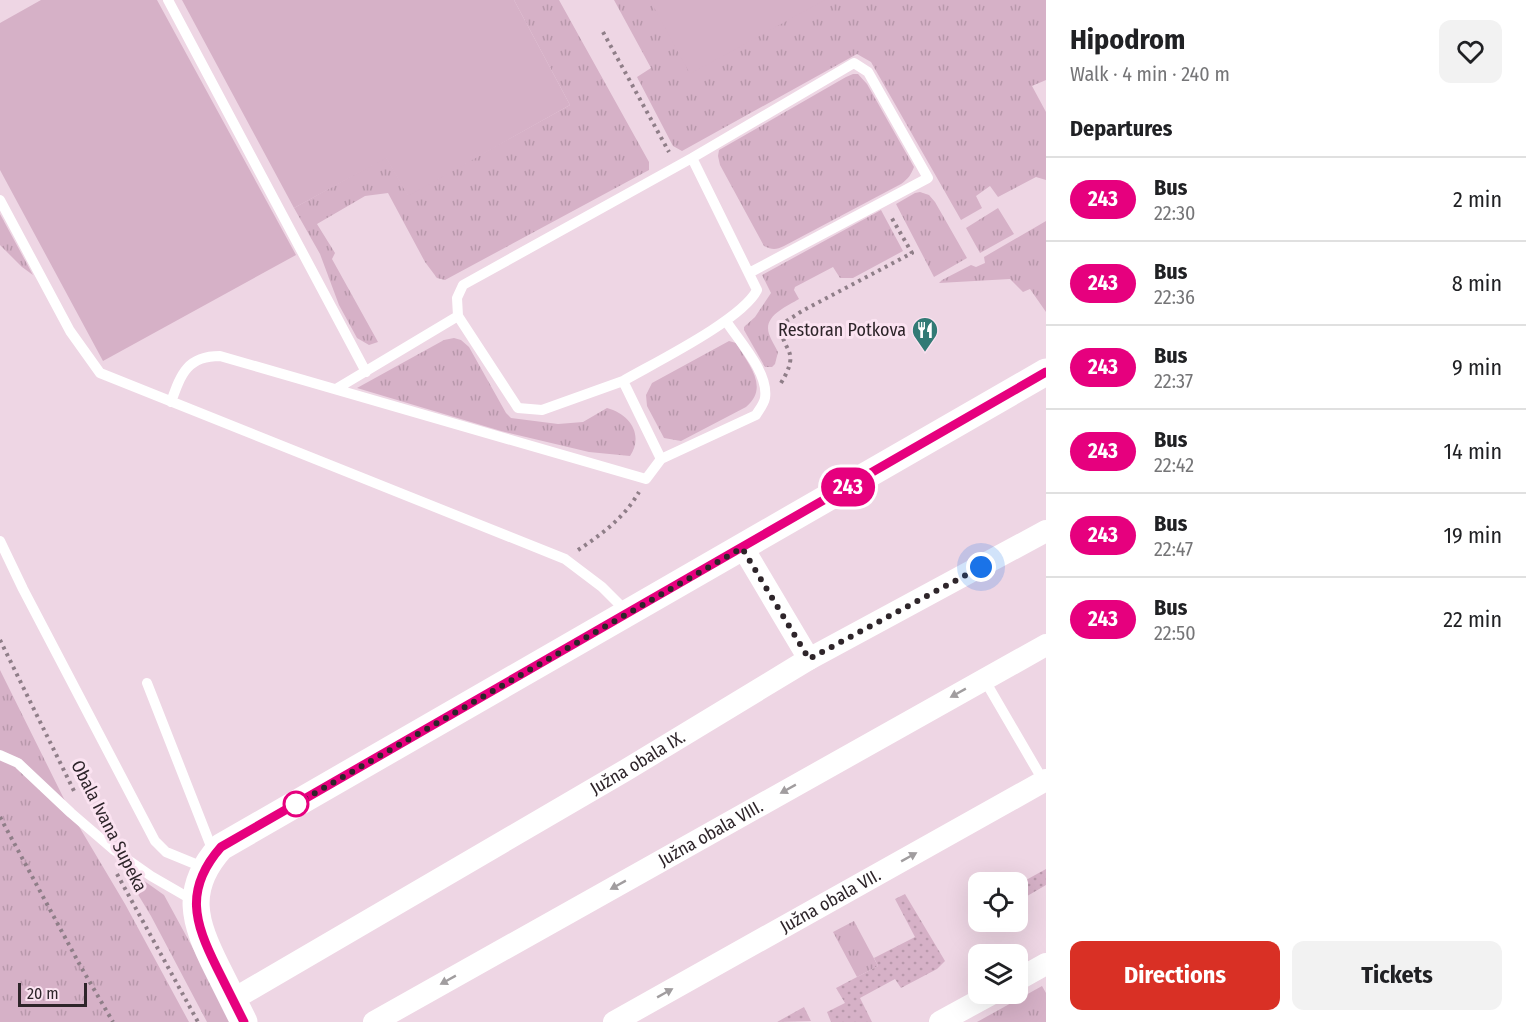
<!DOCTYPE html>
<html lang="en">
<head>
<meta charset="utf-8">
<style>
	:root { --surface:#fff; --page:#f2f2f2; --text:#202124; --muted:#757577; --line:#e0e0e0; --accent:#d93025 }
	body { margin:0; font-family:"Fira Sans Condensed",sans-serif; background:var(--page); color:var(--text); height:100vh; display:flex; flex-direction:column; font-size:22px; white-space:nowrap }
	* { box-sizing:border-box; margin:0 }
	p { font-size:20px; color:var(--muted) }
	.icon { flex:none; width:33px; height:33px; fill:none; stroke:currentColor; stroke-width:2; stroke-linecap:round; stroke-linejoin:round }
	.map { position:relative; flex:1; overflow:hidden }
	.drawer { display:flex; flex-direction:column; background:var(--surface); width:480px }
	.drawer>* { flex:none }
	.badge { padding:0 12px; border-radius:20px; font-size:21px; line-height:39px }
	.buttons { position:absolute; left:968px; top:872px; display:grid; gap:12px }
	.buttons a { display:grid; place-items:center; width:60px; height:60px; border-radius:12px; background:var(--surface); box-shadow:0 6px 24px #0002; font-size:30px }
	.scale { position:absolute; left:18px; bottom:15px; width:69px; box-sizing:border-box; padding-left:6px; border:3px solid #2e252a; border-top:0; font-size:16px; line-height:21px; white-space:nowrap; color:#2e252a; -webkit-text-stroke:4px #fbe3f1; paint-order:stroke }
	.you { position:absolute; width:30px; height:30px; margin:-15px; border:4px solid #fff; border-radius:50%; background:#1a73e8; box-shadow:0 0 0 9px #1a73e833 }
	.map>.badge { position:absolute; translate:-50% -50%; box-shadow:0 0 0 3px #fff }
	h2 { padding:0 24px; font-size:22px; line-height:54px }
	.round { display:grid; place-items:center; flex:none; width:63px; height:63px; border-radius:12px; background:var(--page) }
	.head { display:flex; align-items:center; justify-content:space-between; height:102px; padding:0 24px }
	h1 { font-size:28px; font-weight:700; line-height:45px }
	.button { display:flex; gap:12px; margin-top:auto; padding:12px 24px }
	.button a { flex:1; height:69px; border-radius:12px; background:var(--accent); color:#fff; font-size:24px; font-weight:700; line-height:69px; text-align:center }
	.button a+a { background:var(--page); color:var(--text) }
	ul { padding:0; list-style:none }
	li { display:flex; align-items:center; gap:18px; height:84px; padding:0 24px; border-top:2px solid var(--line) }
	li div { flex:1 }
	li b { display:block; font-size:22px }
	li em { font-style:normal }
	li .badge { min-width:66px; font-weight:700; text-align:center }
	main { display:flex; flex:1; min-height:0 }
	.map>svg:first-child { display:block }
</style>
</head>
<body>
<main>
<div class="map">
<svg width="1046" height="1022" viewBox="0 0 1046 1022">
	<defs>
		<pattern id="grass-tufts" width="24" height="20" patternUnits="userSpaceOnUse" patternTransform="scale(1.5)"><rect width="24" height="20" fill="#d6b1c7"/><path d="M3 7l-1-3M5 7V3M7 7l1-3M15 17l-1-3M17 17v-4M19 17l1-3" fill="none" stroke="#b898ab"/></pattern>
		<pattern id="garden-dots" width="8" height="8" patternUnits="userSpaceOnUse" patternTransform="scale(1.5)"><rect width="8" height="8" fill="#d6b1c7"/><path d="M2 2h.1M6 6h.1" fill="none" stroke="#b898ab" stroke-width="1.8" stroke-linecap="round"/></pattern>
	</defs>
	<rect width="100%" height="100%" fill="#eed6e4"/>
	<path fill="url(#grass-tufts)" d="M514 0H559L649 162V170L445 280 437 278 425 262 388 193 365 196 317 224 335 253 332 259 378 342 369 345 357 338 339 305 320 254 294 208 386 157 408 195 570 105Z
		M614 0H1046V80L1032 86 1046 112V180L1036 177 998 197 990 186 976 196 982 208 961 220 871 62 857 54 682 151 673 146 637 77 651 68Z
		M853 74H858L867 84 914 167C911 175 908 179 901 184L784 246C776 250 772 250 764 246L720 165 718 156 719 150 846 77Z
		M920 192 929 195 935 202 967 258 934 277 896 204 915 193Z
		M998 208 1014 234 980 253 966 228Z
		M881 210 903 251 853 278H840L833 267 795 287 794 290 799 299C786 307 763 316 769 334 771 340 775 346 778 352L775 364 772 367H765L744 330V327L755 317 771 293 762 275Z
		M0 214 33 275 22 267 0 245Z
		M1046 221V312L1030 289 1023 292 1010 279 939 283 942 280 971 265 976 267 985 263 984 257Z
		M454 338 461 340 469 347 506 413 511 418 558 424 583 422 607 408C630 414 644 435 630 456L589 452 501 431 357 388 444 340Z
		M729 341 736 343C748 364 770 387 746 407L681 441 664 438 647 406 646 395 652 383Z
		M0 670 71 813 125 904 189 1022H0Z
		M119 863 164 895 233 1022H207L151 916Z
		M854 921 878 966 857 977 833 932Z
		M1042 986 1046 993V1022H977Z"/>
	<path fill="url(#garden-dots)" d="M1046 869V885L1017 902V885Z
		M905 894 945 961 937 969 901 988 895 979 860 998 872 1022H831L827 1012 845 1003 836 988 878 966 874 958 915 937 895 899Z
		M804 1007 811 1021 776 1022H777Z"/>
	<path fill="#d6b1c7" d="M41 0H157L296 255 103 361 0 170V23Z
		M182 0H514L570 105 408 196 386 158 294 208Z
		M650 0H825L690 74Z"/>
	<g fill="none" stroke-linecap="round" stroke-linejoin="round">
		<path stroke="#8f7e88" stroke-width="4" stroke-dasharray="3 4.5" stroke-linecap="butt" d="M603 32 669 152
			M781 383C803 347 779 352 782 324L802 311 912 253 890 215
			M578 550C602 534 624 518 639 492
			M0 640 75 793
			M0 817 81 967 113 1022
			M117 874 198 1022"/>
		<path stroke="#fff" stroke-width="10" d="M168 0 366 372
			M0 200 70 331 100 373 565 559 602 587 628 613
			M623 381 542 410 518 408 458 316 457 298 463 285 692 158 854 63 868 72 928 178 749 273
			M336 389 458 316
			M171 402C181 374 187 356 220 356L646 479 661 459 623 381C654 363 742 320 757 290L692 158
			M661 459 756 415C759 410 764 404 765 398 769 373 739 341 726 321
			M0 541 23 589 155 841 166 852 205 868
			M984 679 1044 782
			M147 683 214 854
			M0 755 18 763 71 813 114 850 151 876 196 902"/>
		<g stroke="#fff" stroke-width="22">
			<path d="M743 548 809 659"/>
			<path d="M1017 980 1046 964"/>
			<path id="s1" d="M232 1000 626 770 809 659 1046 531"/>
			<path id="s2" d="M374 1022 1046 645"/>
			<path id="s3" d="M614 1022 1046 780"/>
			<path d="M940 1022 993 993"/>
		</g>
		<path stroke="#fff" stroke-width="27" d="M244 1022C235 1004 226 986 217 968 194 922 183 889 221 847L1046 372"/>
	</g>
	<defs><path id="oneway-solid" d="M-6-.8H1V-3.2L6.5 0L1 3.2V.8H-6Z" transform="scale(1.5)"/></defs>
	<g fill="#a19d9f">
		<use href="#oneway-solid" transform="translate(958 693) rotate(151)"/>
		<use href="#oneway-solid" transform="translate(788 789) rotate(151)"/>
		<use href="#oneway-solid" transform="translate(909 857) rotate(-29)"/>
		<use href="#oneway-solid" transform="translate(618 885) rotate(151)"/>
		<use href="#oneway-solid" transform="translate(448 980) rotate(151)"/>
		<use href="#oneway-solid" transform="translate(665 993) rotate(-29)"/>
	</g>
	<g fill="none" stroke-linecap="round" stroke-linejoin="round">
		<g stroke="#fff" stroke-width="14">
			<path id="line" d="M244 1022C235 1004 226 986 217 968 194 922 184 889 221 847L1046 372"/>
		</g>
		<use href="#line" stroke="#e6007e" stroke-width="9"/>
		<path stroke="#2e252a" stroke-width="6" stroke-dasharray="0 10.8" d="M296 804 742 548 809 659 981 567"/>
	</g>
	<defs>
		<g id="restaurant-pin" transform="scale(1.35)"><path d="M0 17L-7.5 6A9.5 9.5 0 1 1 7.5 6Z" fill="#327a75" stroke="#fbe3f1"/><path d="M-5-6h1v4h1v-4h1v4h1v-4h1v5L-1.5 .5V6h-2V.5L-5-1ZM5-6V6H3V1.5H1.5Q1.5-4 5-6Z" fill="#fff"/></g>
	</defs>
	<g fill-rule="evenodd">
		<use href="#restaurant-pin" x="925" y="330"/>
	</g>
	<circle fill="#fff" stroke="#e6007e" stroke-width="3" cx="296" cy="804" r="12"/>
	<g text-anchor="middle" stroke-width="6" stroke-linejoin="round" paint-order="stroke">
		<g font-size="18" fill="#2e252a" stroke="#fbe3f1" text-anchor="end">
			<text x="906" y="336">Restoran Potkova</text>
		</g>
		<g font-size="18" fill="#2e252a" stroke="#fbe3f1">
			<text dy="6" stroke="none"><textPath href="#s1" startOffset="470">Južna obala IX.</textPath></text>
			<text transform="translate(109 826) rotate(63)" y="6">Obala Ivana Supeka</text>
			<text dy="6" stroke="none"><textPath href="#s2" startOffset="386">Južna obala VIII.</textPath></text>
			<text dy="6" stroke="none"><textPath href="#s3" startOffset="248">Južna obala VII.</textPath></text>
		</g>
	</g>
</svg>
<div class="buttons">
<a><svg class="icon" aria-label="locate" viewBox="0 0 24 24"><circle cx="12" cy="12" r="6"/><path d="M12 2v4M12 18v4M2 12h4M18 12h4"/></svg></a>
<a><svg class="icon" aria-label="layers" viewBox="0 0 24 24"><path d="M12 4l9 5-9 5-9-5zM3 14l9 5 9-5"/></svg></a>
</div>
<div class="scale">20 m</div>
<div class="you" style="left:981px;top:567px"></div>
<b class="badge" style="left:848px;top:487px;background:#e6007e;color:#fff">243</b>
</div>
<section class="drawer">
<div class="head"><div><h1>Hipodrom</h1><p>Walk · 4 min · 240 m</p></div><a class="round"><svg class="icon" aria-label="heart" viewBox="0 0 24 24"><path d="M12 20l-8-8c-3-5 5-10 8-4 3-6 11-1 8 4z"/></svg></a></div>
<h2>Departures</h2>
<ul>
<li><span class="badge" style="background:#e6007e;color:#fff">243</span><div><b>Bus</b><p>22:30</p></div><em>2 min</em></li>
<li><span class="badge" style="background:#e6007e;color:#fff">243</span><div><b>Bus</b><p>22:36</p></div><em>8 min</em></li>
<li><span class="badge" style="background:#e6007e;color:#fff">243</span><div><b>Bus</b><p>22:37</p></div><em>9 min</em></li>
<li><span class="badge" style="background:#e6007e;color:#fff">243</span><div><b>Bus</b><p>22:42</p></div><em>14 min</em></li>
<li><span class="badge" style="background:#e6007e;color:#fff">243</span><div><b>Bus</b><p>22:47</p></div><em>19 min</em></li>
<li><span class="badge" style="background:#e6007e;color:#fff">243</span><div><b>Bus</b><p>22:50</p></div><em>22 min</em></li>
</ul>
<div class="button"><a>Directions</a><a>Tickets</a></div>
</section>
</main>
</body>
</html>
